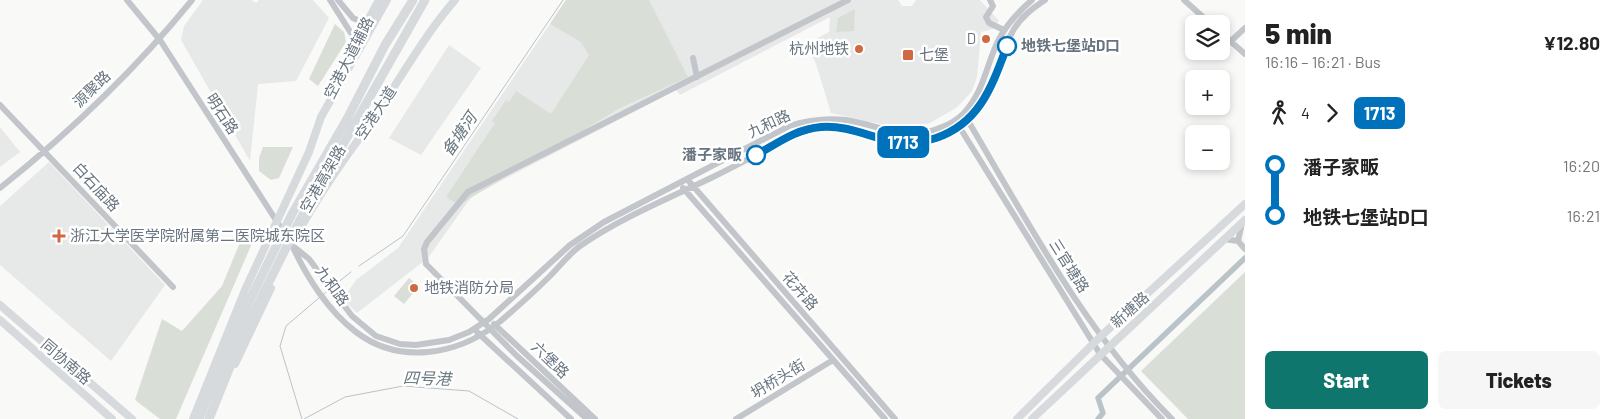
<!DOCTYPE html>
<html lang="en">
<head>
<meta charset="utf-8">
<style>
	:root { --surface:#fff; --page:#f6f6f6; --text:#222; --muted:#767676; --accent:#0f766e }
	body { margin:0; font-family:Barlow,"Noto Sans SC",sans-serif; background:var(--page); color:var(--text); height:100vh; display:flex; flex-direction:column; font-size:19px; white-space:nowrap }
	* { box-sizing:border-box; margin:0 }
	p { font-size:16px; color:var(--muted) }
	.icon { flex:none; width:28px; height:28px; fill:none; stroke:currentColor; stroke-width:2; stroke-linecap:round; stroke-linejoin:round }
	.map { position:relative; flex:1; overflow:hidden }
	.sheet { display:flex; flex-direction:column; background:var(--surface); width:375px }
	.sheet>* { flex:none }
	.badge { padding:0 10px; border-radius:8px; font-size:18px; line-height:32px }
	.controls { position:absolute; left:1185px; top:15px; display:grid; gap:10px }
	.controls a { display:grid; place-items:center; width:45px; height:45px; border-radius:8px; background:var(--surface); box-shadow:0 2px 8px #0003; font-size:25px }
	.map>.badge { position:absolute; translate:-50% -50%; box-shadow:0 0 0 2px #fff }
	.legs { display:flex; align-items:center; gap:8px; height:55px; padding:0 20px; font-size:16px }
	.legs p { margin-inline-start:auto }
	.overview { display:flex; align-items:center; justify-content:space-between; height:85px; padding:0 20px }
	h1 { font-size:28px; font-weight:800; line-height:38px }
	.action { display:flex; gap:10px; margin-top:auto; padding:10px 20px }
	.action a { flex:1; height:58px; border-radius:8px; background:var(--accent); color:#fff; font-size:20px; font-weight:800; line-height:58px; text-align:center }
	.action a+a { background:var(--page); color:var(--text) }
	ul { padding:0 20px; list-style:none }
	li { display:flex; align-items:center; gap:18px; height:50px; font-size:19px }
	li i { display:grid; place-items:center; width:8px; height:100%; margin:0 6px; background:currentColor }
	li i::after { content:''; width:12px; height:12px; margin:-6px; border:4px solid; border-radius:50%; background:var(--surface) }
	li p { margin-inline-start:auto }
	li:first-child i { background:linear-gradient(#0000 50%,currentColor 0) }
	li:last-child i { background:linear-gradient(currentColor 50%,#0000 0) }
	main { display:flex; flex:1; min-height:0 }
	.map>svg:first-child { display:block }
</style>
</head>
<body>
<main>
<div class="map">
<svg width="1245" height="419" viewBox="0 0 1245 419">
	<rect width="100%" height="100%" fill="#f9f9f8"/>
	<path fill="#e7e8e8" d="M203 0H252L256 3 259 0H313L329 18 296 81 258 84 250 161 181 40 184 26Z
		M566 0H898L902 6H912L916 0H980L999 21 993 29 981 32 977 77 972 91 964 100 956 108 930 123 898 128 831 113 816 64 806 44 829 32 830 17 680 95 676 90 472 196 428 258 357 313 343 299 356 280 398 248Z
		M449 45 481 68 421 155 389 138Z
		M0 127 20 152 0 167Z
		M49 162 165 285 111 361 0 265V206Z"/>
	<path fill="#d9ded7" d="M566 0H649L688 77 620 108 459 205 446 197 495 123 492 121 506 100 509 102 516 91 551 114 589 55 581 42 550 24Z
		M855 9 854 31 836 32 838 18Z
		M335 24 344 32 346 42 318 86 309 79Z
		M263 147H293L279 178 271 180 259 171V158Z
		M241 240 253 241 176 419H160L135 400 162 319 182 331 222 286Z
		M1245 272V419H1188L1141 371Z
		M409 278 419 286 404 304 394 296Z"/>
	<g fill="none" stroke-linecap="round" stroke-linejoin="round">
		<path stroke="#bac3c8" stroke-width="1" d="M359 266 403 236 563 0
			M332 287 351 272
			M323 295 329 289
			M302 419 280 346 286 326 320 297
			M304 419 345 397 403 386 469 391 518 419"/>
		<path stroke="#bac3c8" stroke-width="5.5" d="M1098 419 1103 413 1098 398 1245 258"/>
		<path stroke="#c2c5c9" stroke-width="6" d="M127 0 160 40 292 245C306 276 328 311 356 332 399 365 457 355 497 324 515 309 533 293 550 276 560 266 569 254 580 246 622 217 670 198 715 176 735 166 755 156 774 145 781 141 787 135 794 132 855 108 894 168 960 127 996 104 994 62 1014 29 1022 16 1033 8 1045 0
			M330 0 356 41
			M338 0 353 18 366 24
			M990 0 993 6 986 17 989 23 1004 30
			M1184 0 1211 24
			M1221 33 1245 54
			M1231 41 1245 28
			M693 58 697 77
			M0 105 173 287
			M967 119C1029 224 1085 332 1172 419
			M957 123 1100 354 1162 419
			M687 179 895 419
			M0 188C70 132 136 69 192 0
			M683 188 885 419
			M1224 239 1238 241 1245 249
			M1238 241 1242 223
			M293 246 309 259 352 316 376 336 400 344 416 345 449 340 469 332 489 319 570 245 604 222 789 126C808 120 826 118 846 120 880 125 907 143 942 127 950 124 958 119 964 113 984 91 986 66 998 41 1006 25 1018 12 1032 0
			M494 324 595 419
			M477 332 571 419
			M587 419 517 356 426 264 424 249 427 242 468 192 848 0
			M736 419 833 360"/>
		<path stroke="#d7dadd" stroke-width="8" d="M334 82 379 0
			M298 233C319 194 345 158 371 122 399 81 423 37 455 0
			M0 305 132 419
			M0 320 112 419
			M235 364 271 288
			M193 419 245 290 309 152 321 117 387 0
			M1017 419 1101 336 1245 204
			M1032 419 1245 220"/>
		<path stroke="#d7dadd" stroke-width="9" d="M199 419 237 326 292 214 347 119 385 45 413 0
			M209 419 244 332 300 220 425 0"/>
	</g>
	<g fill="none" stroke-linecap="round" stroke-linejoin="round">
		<g stroke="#fff" stroke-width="11">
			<path id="line-1" d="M756 155C778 143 796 129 821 127 848 125 869 137 895 142 909 144 923 142 936 138 980 123 992 86 1007 46"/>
		</g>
		<use href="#line-1" stroke="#0072bc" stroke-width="8"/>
	</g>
	<g fill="#d06941" stroke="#fff" stroke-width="2">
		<circle cx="986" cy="39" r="5"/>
		<circle cx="859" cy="49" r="5"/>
		<rect x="902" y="49" width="12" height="12" rx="2.5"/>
		<path d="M56.5 228.5h5v5h5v5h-5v5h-5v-5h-5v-5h5z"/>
		<circle cx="414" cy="288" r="5"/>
	</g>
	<g fill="#fff" stroke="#0072bc" stroke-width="2.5">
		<circle cx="1007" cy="46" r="9"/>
		<circle cx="756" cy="155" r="9"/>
	</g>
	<g text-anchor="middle" stroke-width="5" stroke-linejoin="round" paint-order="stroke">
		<g font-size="15" fill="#67747f" stroke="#fff" text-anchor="start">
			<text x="976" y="44" text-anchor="end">D</text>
			<text x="849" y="54" text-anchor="end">杭州地铁</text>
			<text x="919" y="60">七堡</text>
			<text x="70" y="241">浙江大学医学院附属第二医院城东院区</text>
			<text x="424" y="293">地铁消防分局</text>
		</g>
		<g font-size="15" font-weight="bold" fill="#67747f" stroke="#fff" text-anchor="start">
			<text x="1021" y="51">地铁七堡站D口</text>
			<text x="742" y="160" text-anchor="end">潘子家畈</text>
		</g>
		<g font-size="15" fill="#67747f" stroke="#fff">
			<text transform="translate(349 58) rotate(-63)" y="5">空港大道辅路</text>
			<text transform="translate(92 89) rotate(-44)" y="5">源聚路</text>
			<text transform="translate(376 113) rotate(-56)" y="5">空港大道</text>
			<text transform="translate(222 114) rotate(57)" y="5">明石路</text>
			<text transform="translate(769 124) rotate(-25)" y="5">九和路</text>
			<text transform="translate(323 179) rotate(-60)" y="5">空港高架路</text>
			<text transform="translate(96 187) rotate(47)" y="5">白石庙路</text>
			<text transform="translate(1069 266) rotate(58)" y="5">三官塘路</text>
			<text transform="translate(332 286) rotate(54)" y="5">九和路</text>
			<text transform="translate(800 291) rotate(49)" y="5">花卉路</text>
			<text transform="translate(1130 310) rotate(-42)" y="5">新塘路</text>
			<text transform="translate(550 360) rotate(44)" y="5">六堡路</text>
			<text transform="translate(66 362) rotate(41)" y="5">同协南路</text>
			<text transform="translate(778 379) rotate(-31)" y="5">坍桥头街</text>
		</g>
		<g font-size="16" font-style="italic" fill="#68787f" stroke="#fff">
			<text transform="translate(459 134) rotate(-56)" y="6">备塘河</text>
			<text transform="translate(427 378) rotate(2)" y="6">四号港</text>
		</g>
	</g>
</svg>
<div class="controls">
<a><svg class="icon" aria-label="layers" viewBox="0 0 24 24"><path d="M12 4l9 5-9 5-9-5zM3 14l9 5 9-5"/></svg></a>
<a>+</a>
<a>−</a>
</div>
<b class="badge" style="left:903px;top:142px;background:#0072bc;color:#fff">1713</b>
</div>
<section class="sheet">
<div class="overview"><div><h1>5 min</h1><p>16:16 – 16:21 · Bus</p></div><b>¥12.80</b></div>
<div class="legs"><svg class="icon" aria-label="walk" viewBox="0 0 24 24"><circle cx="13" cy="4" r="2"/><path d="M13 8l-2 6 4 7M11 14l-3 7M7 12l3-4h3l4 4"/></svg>4<svg class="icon" aria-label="forward" viewBox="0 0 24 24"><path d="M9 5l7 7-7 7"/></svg><b class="badge" style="background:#0072bc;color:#fff">1713</b></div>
<ul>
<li><i style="color:#0072bc"></i><b>潘子家畈</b><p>16:20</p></li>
<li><i style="color:#0072bc"></i><b>地铁七堡站D口</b><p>16:21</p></li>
</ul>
<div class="action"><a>Start</a><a>Tickets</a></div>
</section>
</main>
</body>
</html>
